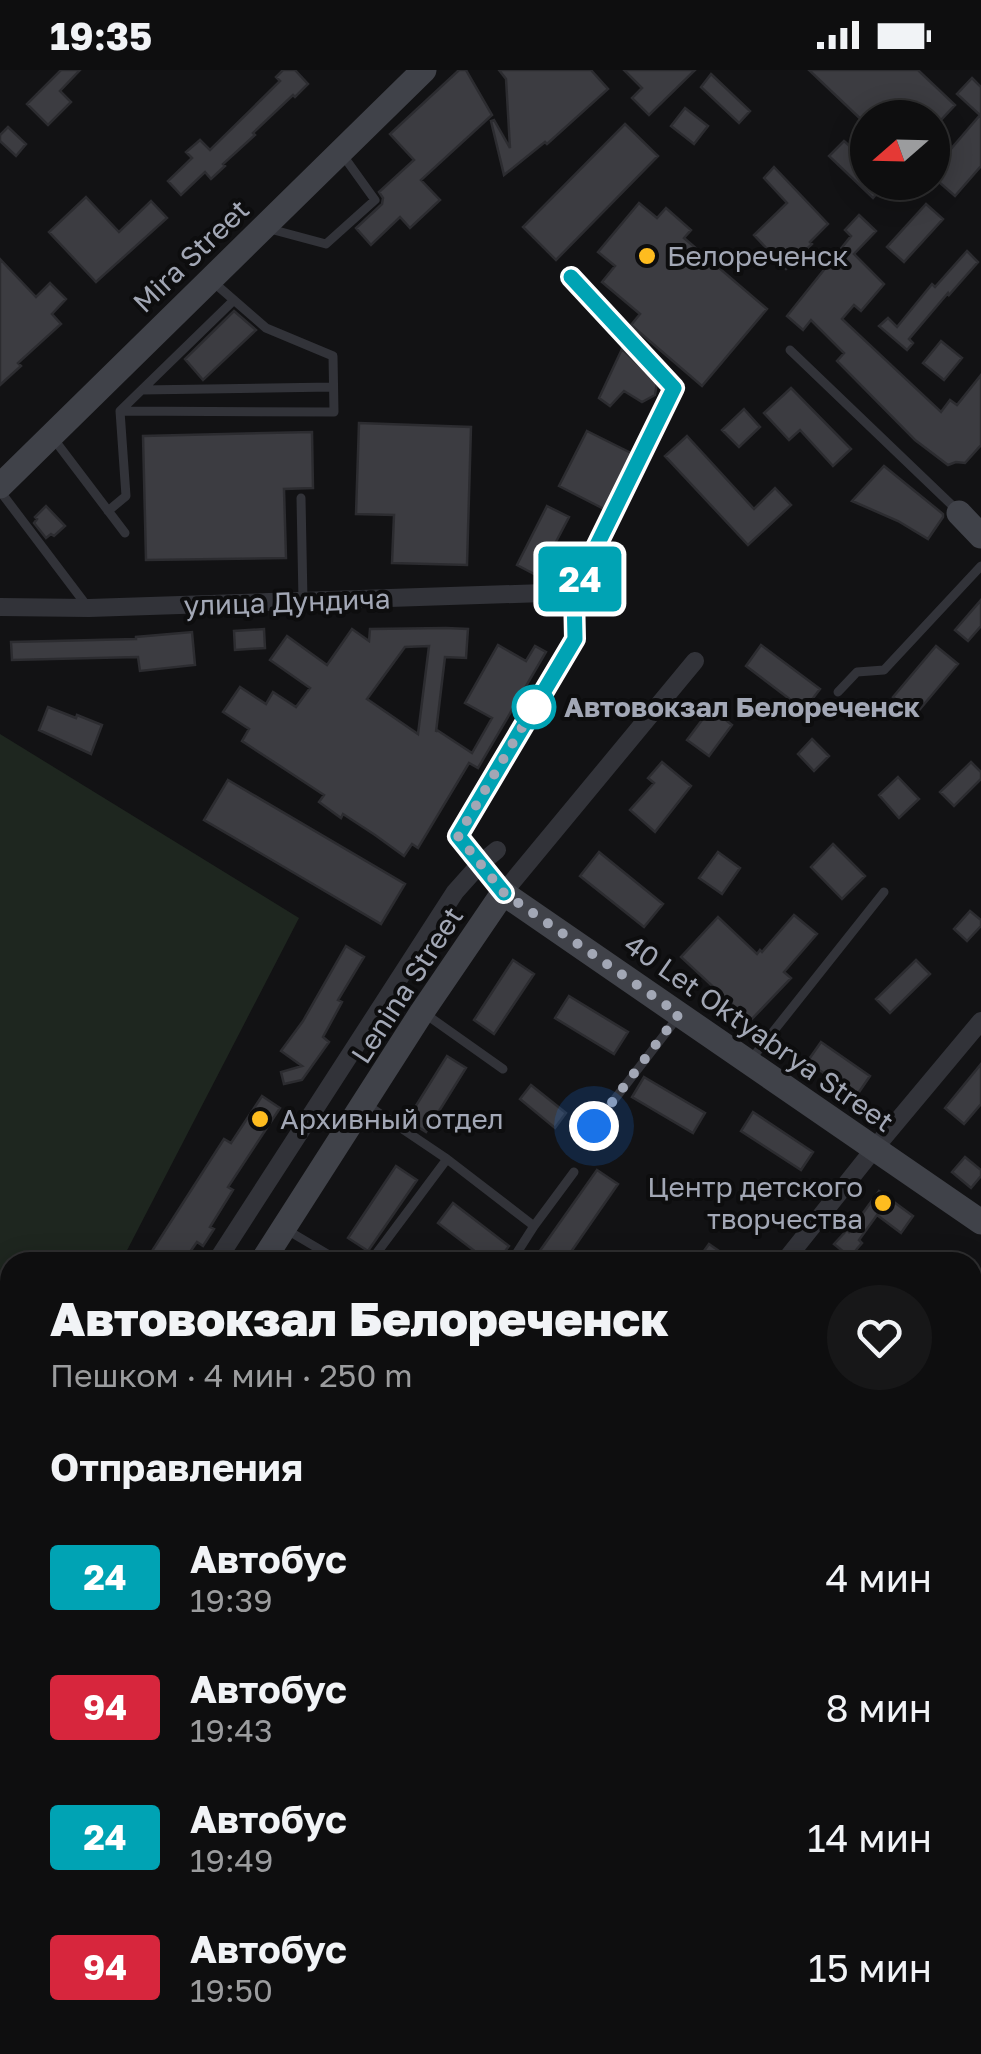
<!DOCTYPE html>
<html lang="ru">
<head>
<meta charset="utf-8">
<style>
	:root { --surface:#0e0e0f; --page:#171718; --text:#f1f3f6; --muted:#9b9c9e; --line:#2e2e2f }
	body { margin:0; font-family:"Golos Text",sans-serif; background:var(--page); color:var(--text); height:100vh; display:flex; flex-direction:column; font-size:38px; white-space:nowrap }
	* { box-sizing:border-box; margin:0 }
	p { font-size:32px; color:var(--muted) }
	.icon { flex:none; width:55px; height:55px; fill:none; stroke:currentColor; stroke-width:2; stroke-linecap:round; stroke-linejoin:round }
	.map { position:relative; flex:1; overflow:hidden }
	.side { position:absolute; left:0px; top:1182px; width:982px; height:802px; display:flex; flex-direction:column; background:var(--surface); border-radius:30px 30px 0 0; box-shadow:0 5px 25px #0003,0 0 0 2px var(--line) }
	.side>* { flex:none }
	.badge { padding:0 20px; border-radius:8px; font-size:35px; line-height:65px }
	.needle { width:65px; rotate:250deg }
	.fabs { position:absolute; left:850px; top:30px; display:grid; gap:20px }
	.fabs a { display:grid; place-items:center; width:100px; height:100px; border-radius:50%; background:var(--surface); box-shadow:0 5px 25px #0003,0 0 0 2px var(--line); font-size:50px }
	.you { position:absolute; width:50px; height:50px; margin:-25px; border:8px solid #fff; border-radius:50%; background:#1a73e8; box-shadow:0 0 0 15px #1a73e833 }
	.map>.badge { position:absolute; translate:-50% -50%; box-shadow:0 0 0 5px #fff }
	h2 { padding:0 50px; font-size:38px; line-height:90px }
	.round { display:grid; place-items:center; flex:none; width:105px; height:105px; border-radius:52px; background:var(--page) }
	.headline { display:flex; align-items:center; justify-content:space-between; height:170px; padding:0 50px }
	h1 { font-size:48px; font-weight:800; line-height:75px }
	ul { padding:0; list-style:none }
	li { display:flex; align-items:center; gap:30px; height:130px; padding:0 50px }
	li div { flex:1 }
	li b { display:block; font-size:38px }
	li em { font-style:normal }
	li .badge { min-width:110px; font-weight:700; text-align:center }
	.status { display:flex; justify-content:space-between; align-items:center; height:70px; padding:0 50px; background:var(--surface); direction:ltr }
	.status svg { height:28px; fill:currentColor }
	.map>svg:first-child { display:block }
</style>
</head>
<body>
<div class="status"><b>19:35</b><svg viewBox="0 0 49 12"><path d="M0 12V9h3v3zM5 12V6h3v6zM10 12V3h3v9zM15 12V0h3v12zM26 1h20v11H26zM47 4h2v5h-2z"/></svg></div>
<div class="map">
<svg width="981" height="1984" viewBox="0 0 981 1984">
	<rect width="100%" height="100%" fill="#121214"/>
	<path fill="#1e261f" d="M0 664 299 848 121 1192H10V1311L0 1304Z"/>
	<path fill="#3c3c41" stroke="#2c2c30" stroke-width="2.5" fill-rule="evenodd" d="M61 0H80L60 21 71 32 48 55 27 34Z
		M283 0H295L308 14 295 27 293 25 253 63 255 65 223 94 225 96 211 109 205 102 181 125 168 111 192 88 186 82 200 70 210 80 280 11 276 7Z
		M459 0H466L492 45 421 110 440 130 410 158 400 147 371 175 356 158 382 134 383 128 379 122 414 90 390 64Z
		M499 0H591L608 19 547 74 545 72 504 105 491 51 494 50 510 78 506 9Z
		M624 0H695L649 45 632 28 642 18Z
		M809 0H918L955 35 939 52 933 48H868V56Z
		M711 4 750 41 739 53 701 17Z
		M972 8 981 17V96L955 126 932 106V101L980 45 957 24Z
		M685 38 708 56 694 74 671 56Z
		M625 54 658 86 556 190 523 157Z
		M8 57 26 74 16 86 0 71V65Z
		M844 71 868 92V112H887L873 128 829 86Z
		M774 97 828 154 810 172 812 174 786 199 754 165 787 133 764 108Z
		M86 127 119 162 151 131 167 148 96 212 49 162Z
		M639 133 657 148 666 138 691 160 684 168 767 239 702 316 631 255 640 244 602 212 615 196 598 182Z
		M926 134 943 149 904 192 887 177Z
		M859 145 876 161 854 184 884 214 861 241 854 235 842 249 941 342 950 330 957 335 981 305V375L965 393 956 392 948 395 915 370 837 291 844 283 811 250 803 260 787 246 851 166 845 160Z
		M967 181 978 192 949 225 948 223 909 269 913 273 907 280 879 256 888 248 897 257 932 214 935 217Z
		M0 189 36 227 50 213 66 229 52 244 61 254 18 293 21 296 0 315Z
		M234 241 256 260 203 310 185 289Z
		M941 271 962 288 944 310 923 293Z
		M622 279 657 312 655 325 642 332 624 321 610 336 599 328Z
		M791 318 851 379 833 396 800 360 789 370 764 343Z
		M744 339 760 357 739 377 722 360Z
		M359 353 471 357 467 495 392 493 394 445 356 444Z
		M587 361 631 383 604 439 559 416Z
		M312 362 313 418 284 419 286 488 146 490 143 366Z
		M687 366 754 439 775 418 791 435 748 475 665 386Z
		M884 396 943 444V447L928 469 898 451 852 431Z
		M46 436 65 456 54 466 51 464 46 468 34 453 37 449 35 447Z
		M547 436 569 447 538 506 517 495Z
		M981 530V556L968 571 955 560Z
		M446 558 468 559 466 588 445 587 436 662 437 660 472 683 492 648 465 633 498 575 526 591 535 576 546 582 478 698 469 693 418 778 412 774 404 786 375 765 343 744 341 748 319 732 324 725 242 671 249 659 223 642 240 617 266 634 273 622 296 637 310 618 270 590 287 566 327 595 352 559 369 571 370 559ZM429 576 418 664 367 629 405 577Z
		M264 559 265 578 235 580 234 561Z
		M192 562 195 595 140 601 138 587 12 590 11 572 136 569V567Z
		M761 575 820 619 804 640 746 596Z
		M936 576 958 594 915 645 893 627Z
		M48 637 76 648 77 645 102 655 91 684 39 660Z
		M711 638 732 655 709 686 687 670Z
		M812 669 829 686 814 701 798 684Z
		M662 692 691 716 655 762 630 740 654 713 648 708Z
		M971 692 981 702V709L954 736 940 722Z
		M898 707 919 729 899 748 879 725Z
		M228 710 405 814 381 854 204 750Z
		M833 774 865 806 842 829 811 797Z
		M599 782 663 834 644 857 580 806Z
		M718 782 740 798 722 824 699 808Z
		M970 841 981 850V856L967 871 954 859Z
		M794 845 817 864 784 902 791 908 750 951 681 887 718 847 757 884 760 880 762 882Z
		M346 876 364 887 338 930 342 932 323 967 329 972 302 1010 284 1014 281 1002 302 996 281 981 303 951Z
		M513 890 534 904 494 964 474 950Z
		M916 890 930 904 890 943 876 929Z
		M569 926 628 962 614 984 555 948Z
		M821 972 870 1006 857 1025 807 992Z
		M447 986 466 998 426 1062 407 1050Z
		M981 994V1034L964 1054 945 1038Z
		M644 1007 705 1043 693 1063 632 1027Z
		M531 1015 566 1043 555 1058 520 1029Z
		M262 1026 280 1038 228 1117 233 1120 210 1157 214 1159 203 1176 197 1172 183 1192H145L224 1069 231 1073Z
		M753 1042 813 1082 801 1100 741 1061Z
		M965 1087 981 1100V1106L971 1118 952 1102Z
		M396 1096 417 1110 368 1181 348 1168Z
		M597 1100 618 1114 564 1192H532Z
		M879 1121 913 1146 901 1163 877 1145 859 1170 862 1173 850 1187 834 1174 847 1160 849 1162Z
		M453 1133 509 1176 497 1192H489L438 1153Z
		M709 1174 735 1192H696Z"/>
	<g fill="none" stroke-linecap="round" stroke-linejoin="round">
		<path stroke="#323339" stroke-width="9" d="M270 159 326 174 375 130 342 84
			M571 207 674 318 575 521
			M790 280 958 441
			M142 320 333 317
			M120 341 334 342 333 286 266 258 212 211
			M53 368 125 463
			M0 421 87 536
			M301 428 303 530
			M108 441 126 426 120 341 234 230
			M838 622 857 602 884 600 981 496
			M424 943 503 999
			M749 992 884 822
			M367 1035 447 1089 370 1192
			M594 1056 678 947
			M447 1089 534 1156 511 1192
			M534 1156 574 1102
			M287 1160 341 1192
			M0 1547 10 1553
			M0 1728 10 1714"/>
		<path stroke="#323339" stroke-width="18" d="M0 537 89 538 574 522 575 569 458 766 503 823 695 591
			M216 1192 455 822 480 794 497 780
			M784 1192 874 1079 981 951
			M972 1731 981 1738
			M162 1984 169 1975"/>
		<path stroke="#404249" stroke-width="25" d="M0 416 424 0
			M959 443 981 466
			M262 1192 422 942 503 823 981 1152
			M972 1322 981 1310
			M0 1591 10 1576
			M526 1984 532 1975"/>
	</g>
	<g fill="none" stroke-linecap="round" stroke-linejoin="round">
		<g stroke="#fff" stroke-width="22">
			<path id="line" d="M504 823 458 766 575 569 574 522 674 318 571 207"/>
		</g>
		<use href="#line" stroke="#00a3b4" stroke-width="15"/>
		<path stroke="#a2a7b5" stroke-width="10" stroke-dasharray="0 18" d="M534 637 537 632 458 766 504 823 679 944 594 1056"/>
	</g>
	<g fill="#febc1f" stroke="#0d0d0e" stroke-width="4">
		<circle cx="647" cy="186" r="10"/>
		<circle cx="260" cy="1049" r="10"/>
		<circle cx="883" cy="1133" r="10"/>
	</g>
	<circle fill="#fff" stroke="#00a3b4" stroke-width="5" cx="534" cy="637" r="20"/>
	<g text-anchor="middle" stroke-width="8" stroke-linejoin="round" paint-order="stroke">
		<g font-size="28" fill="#a2a7b5" stroke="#0d0d0e">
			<text transform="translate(191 186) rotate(-44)" y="10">Mira Street</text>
			<text transform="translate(287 532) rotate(-2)" y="10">улица Дундича</text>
			<text transform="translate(407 915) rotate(-57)" y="10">Lenina Street</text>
			<text transform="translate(759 963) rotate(35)" y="10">40 Let Oktyabrya Street</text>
		</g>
		<g font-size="28" fill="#a2a7b5" stroke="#0d0d0e" text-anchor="start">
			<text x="667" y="196">Белореченск</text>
			<text x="280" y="1059">Архивный отдел</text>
			<text x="863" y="1127" text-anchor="end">Центр детского<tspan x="863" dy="32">творчества</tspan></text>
		</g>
		<g font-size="28" font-weight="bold" fill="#a2a7b5" stroke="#0d0d0e" text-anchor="start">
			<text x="564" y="647">Автовокзал Белореченск</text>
		</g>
	</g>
</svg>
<div class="fabs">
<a><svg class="needle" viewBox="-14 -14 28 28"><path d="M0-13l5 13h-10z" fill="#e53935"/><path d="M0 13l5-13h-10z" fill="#9b9c9e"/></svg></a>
</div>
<div class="you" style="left:594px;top:1056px"></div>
<b class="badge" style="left:580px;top:509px;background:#00a3b4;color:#fff">24</b>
<section class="side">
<div class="headline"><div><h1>Автовокзал Белореченск</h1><p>Пешком · 4 мин · 250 m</p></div><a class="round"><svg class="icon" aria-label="heart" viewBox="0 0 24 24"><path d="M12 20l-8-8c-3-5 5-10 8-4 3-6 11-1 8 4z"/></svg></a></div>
<h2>Отправления</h2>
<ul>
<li><span class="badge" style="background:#00a3b4;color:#fff">24</span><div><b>Автобус</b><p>19:39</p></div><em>4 мин</em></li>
<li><span class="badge" style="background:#d7263d;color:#fff">94</span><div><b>Автобус</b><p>19:43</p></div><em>8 мин</em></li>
<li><span class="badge" style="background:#00a3b4;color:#fff">24</span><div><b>Автобус</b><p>19:49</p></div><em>14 мин</em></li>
<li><span class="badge" style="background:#d7263d;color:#fff">94</span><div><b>Автобус</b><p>19:50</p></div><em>15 мин</em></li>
</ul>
</section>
</div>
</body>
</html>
